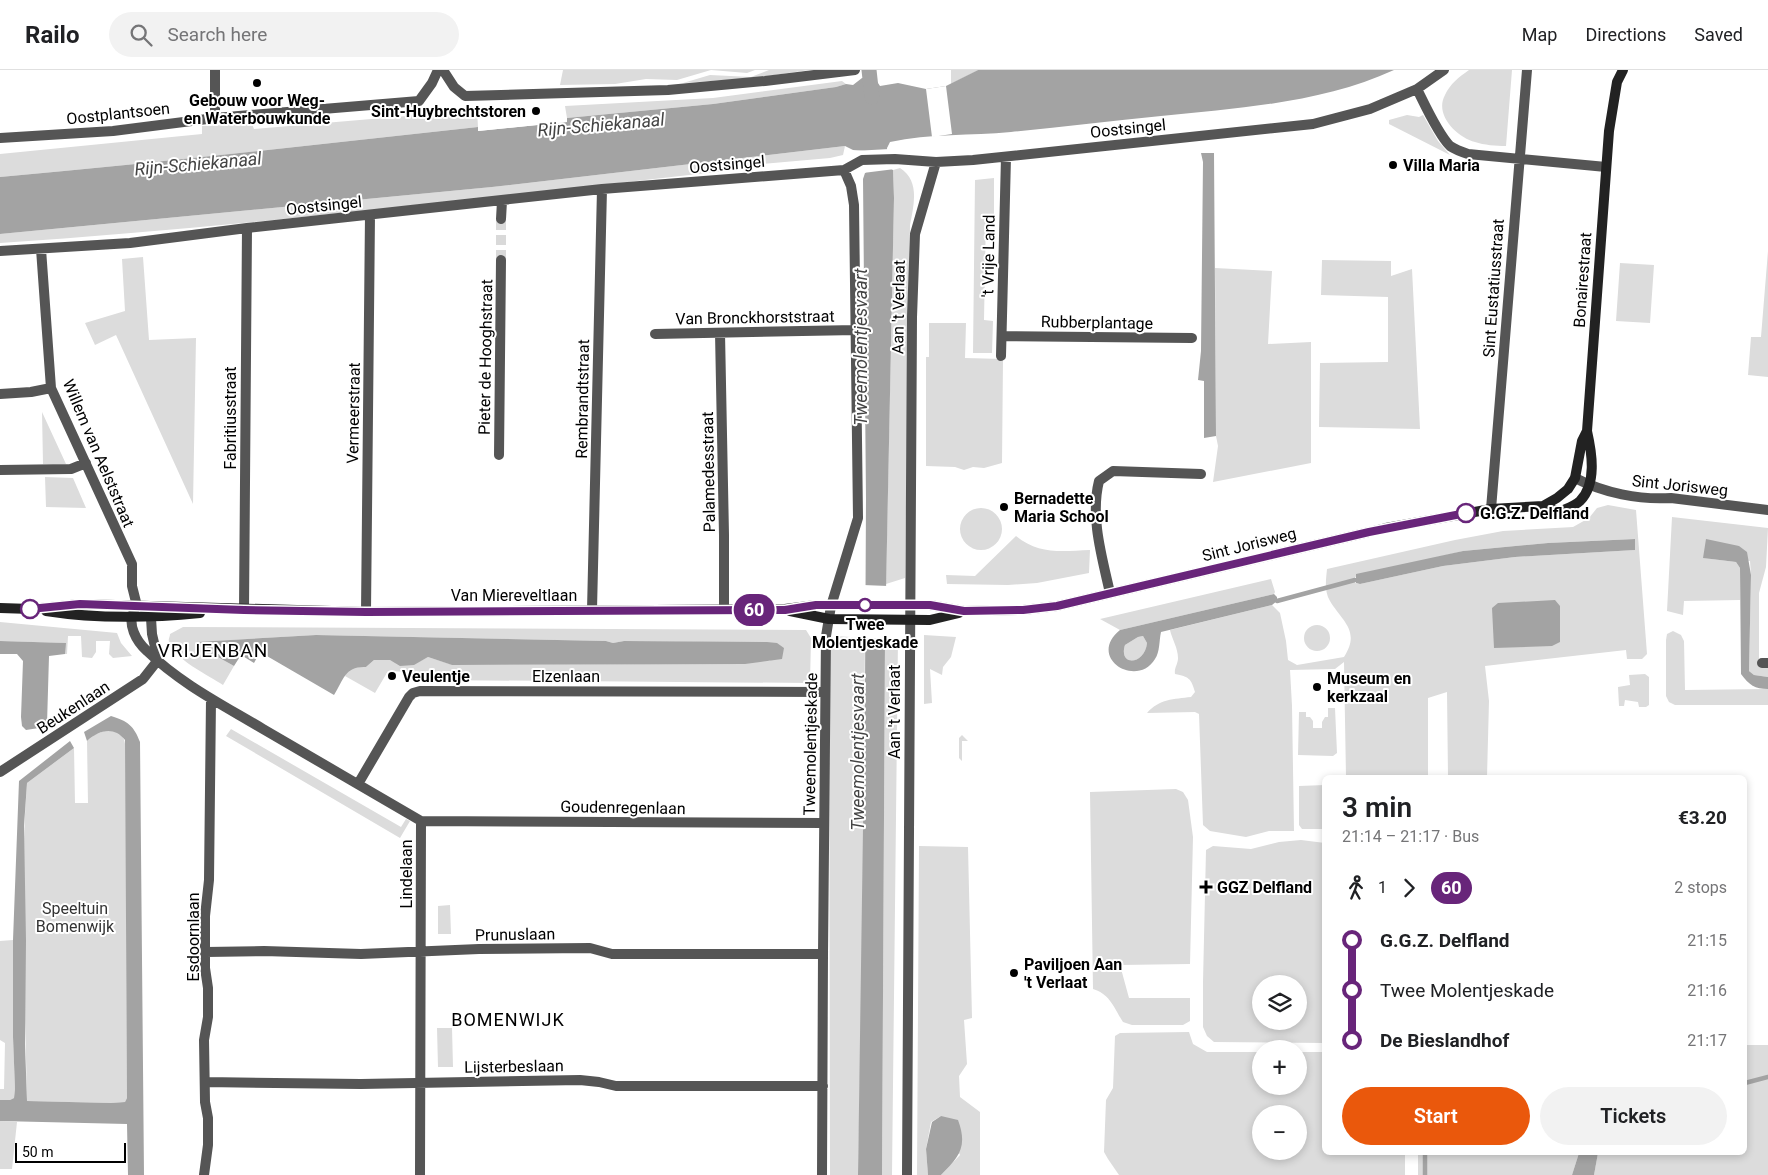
<!DOCTYPE html>
<html lang="en">
<head>
<meta charset="utf-8">
<style>
	:root { --surface:#fff; --page:#f2f2f2; --text:#202124; --muted:#757577; --line:#e0e0e0; --accent:#ea580c }
	body { margin:0; font-family:Roboto,sans-serif; background:var(--page); color:var(--text); height:100vh; display:flex; flex-direction:column; font-size:19px; white-space:nowrap }
	* { box-sizing:border-box; margin:0 }
	p { font-size:16px; color:var(--muted) }
	.icon { flex:none; width:28px; height:28px; fill:none; stroke:currentColor; stroke-width:2; stroke-linecap:round; stroke-linejoin:round }
	.map { position:relative; flex:1; overflow:hidden }
	.details { position:absolute; left:1322px; top:705px; width:425px; height:380px; display:flex; flex-direction:column; background:var(--surface); border-radius:8px; box-shadow:0 2px 8px #0003 }
	.details>* { flex:none }
	.badge { padding:0 10px; border-radius:16px; font-size:18px; line-height:32px }
	.buttons { position:absolute; left:1252px; top:905px; display:grid; gap:10px }
	.buttons a { display:grid; place-items:center; width:55px; height:55px; border-radius:50%; background:var(--surface); box-shadow:0 2px 8px #0003; font-size:25px }
	.scale { position:absolute; left:15px; bottom:12px; width:111px; box-sizing:border-box; padding-left:5px; border:2px solid #000; border-top:0; font-size:14px; line-height:18px; white-space:nowrap; color:#000; -webkit-text-stroke:4px #fff; paint-order:stroke }
	.map>.badge { position:absolute; translate:-50% -50%; box-shadow:0 0 0 2px #fff }
	.legs { display:flex; align-items:center; gap:8px; height:55px; padding:0 20px; font-size:16px }
	.legs p { margin-inline-start:auto }
	.head { display:flex; align-items:center; justify-content:space-between; height:85px; padding:0 20px }
	h1 { font-size:28px; font-weight:600; line-height:38px }
	.button { display:flex; gap:10px; margin-top:auto; padding:10px 20px }
	.button a { flex:1; height:58px; border-radius:30px; background:var(--accent); color:#fff; font-size:20px; font-weight:600; line-height:58px; text-align:center }
	.button a+a { background:var(--page); color:var(--text) }
	ul { padding:0 20px; list-style:none }
	li { display:flex; align-items:center; gap:18px; height:50px; font-size:19px }
	li i { display:grid; place-items:center; width:8px; height:100%; margin:0 6px; background:currentColor }
	li i::after { content:''; width:12px; height:12px; margin:-6px; border:4px solid; border-radius:50%; background:var(--surface) }
	li p { margin-inline-start:auto }
	li:first-child i { background:linear-gradient(#0000 50%,currentColor 0) }
	li:last-child i { background:linear-gradient(currentColor 50%,#0000 0) }
	header { display:flex; align-items:center; gap:30px; box-sizing:border-box; height:70px; padding:0 25px; background:var(--surface); border-bottom:1px solid var(--line) }
	header strong { font-size:24px }
	nav { display:flex; gap:28px; margin-inline-start:auto; font-size:18px }
	.search { width:350px; height:45px; background:var(--page); display:flex; align-items:center; gap:12px; box-sizing:border-box; padding:0 18px; border-radius:28px; color:var(--muted); font-size:19px }
	.map>svg:first-child { display:block }
</style>
</head>
<body>
<header>
<strong>Railo</strong>
<div class="search"><svg class="icon" aria-label="search" viewBox="0 0 24 24"><circle cx="10" cy="10" r="6"/><path d="M15 15l6 6"/></svg>Search here</div>
<nav><a>Map</a><a>Directions</a><a>Saved</a></nav>
</header>
<div class="map">
<svg width="1768" height="1105" viewBox="0 0 1768 1105">
	<rect width="100%" height="100%" fill="#fff"/>
	<path fill="#dcdcdc" fill-rule="evenodd" d="M563 0H755L747 3 711 0 677 10 646 9 615 14 560 15Z
		M769 0H809L753 8 683 13 710 5 751 7Z
		M951 0H978L951 14Z
		M1469 0H1512L1506 76C1496 76 1484 75 1475 72 1457 67 1434 45 1445 25 1450 14 1459 7 1469 0Z
		M842 11 846 14 836 17 713 34 567 48 565 36 713 28Z
		M477 40 478 57C319 74 160 93 0 107V84L202 64V56L252 54 254 59Z
		M1407 45 1419 47 1423 45 1438 71 1450 85 1389 54V50Z
		M845 76 843 85 830 88 750 95 751 98C501 126 251 156 0 173V164L492 117Z
		M900 98C920 111 914 134 910 155L905 508 886 514 894 128 893 100Z
		M994 108V144L986 145 984 250 993 251 992 283H973L975 110Z
		M1768 181V307L1748 305 1751 267H1761Z
		M143 187 149 270 196 268 193 434 116 265 95 275 85 253 125 241 122 189Z
		M1322 190 1391 191V206L1412 199 1420 359 1319 357 1320 293 1388 292V227L1321 225Z
		M1620 193 1654 195 1650 253 1616 251Z
		M1215 198 1272 201 1268 274 1311 272V393L1213 412 1218 376 1216 366Z
		M929 253H966L965 288 1003 289 1002 393 984 398 973 397 964 400 955 397 926 396V287H929Z
		M42 342 66 394H43Z
		M45 407 73 408 86 438 46 437Z
		M1608 435 1636 440 1647 584 1642 589H1627L1626 580 1485 596 1489 631 1487 707H1448L1447 622 1428 628V707H1346L1344 592 1335 599 1290 600 1292 636 1294 761H1269L1246 767 1210 761 1203 755 1199 644 1195 642 1147 643C1159 629 1174 629 1191 627L1195 622C1191 608 1189 607 1175 604 1174 598 1178 594 1178 588 1178 578 1172 569 1170 560L1272 535 1280 543 1286 571 1288 590 1297 595 1344 587C1361 561 1342 551 1330 531 1324 521 1326 510 1327 499L1455 470 1503 461 1573 457 1589 448 1597 438ZM1634 469 1635 480 1515 487 1443 496 1360 514 1355 513V507L1463 481 1548 473Z
		M960 459a21 21 0 1 1 42 0a21 21 0 1 1-42 0Z
		M1672 447 1768 458 1766 497 1759 523V597H1768V607L1754 605 1749 601 1751 505 1750 491 1703 488 1736 492 1740 498V530L1684 531 1683 545 1667 541Z
		M1016 466C1039 485 1062 481 1090 480L1089 503 1037 513 1008 515 947 514 946 505 975 506Z
		M1271 509 1275 522 1274 524 1120 560 1100 549Z
		M0 552 117 563 121 573 132 586 113 588 109 584 110 571H96V582L92 588 82 587 81 566H68L67 584H65V573L0 571Z
		M1304 568a13 13 0 1 1 26 0a13 13 0 1 1-26 0Z
		M183 557 806 560 811 568 810 613 431 610V603L388 601 375 623 345 606 347 601 356 596 366 597 374 590H390L414 594 428 587 453 595 648 594 770 591 777 573 624 571 613 573 606 571 316 565 196 572 201 584 216 586 234 596 223 615C211 607 171 587 169 572 168 569 170 567 170 564Z
		M1673 561 1681 565 1684 571 1685 620 1768 619V635H1675L1669 632 1666 626V570L1667 564Z
		M924 565 956 567 951 587 943 597 942 605 930 599 932 633 924 634Z
		M836 566 865 568 862 908 858 1105H830L829 574Z
		M1143 566 1147 573C1145 595 1118 597 1125 575L1138 567Z
		M898 568 892 1105H882L885 569Z
		M1645 604 1649 607V635L1646 637H1639L1638 632 1625 630 1624 636H1619L1618 617 1630 615 1629 605Z
		M1328 638H1335L1337 683 1333 686 1298 685 1299 642H1306V647H1310L1313 651V658H1322V652L1325 647H1328Z
		M231 659 401 757 406 749 410 751 400 768 226 666Z
		M107 660C123 661 125 667 126 682L127 1028 125 1032 111 1033 27 1031C25 926 19 818 27 713L74 678 75 733H88L87 671 94 665Z
		M962 665 968 671H962V691L959 688V668Z
		M1325 715V759H1302L1299 755V716Z
		M1176 719 1183 722 1188 730 1193 767 1190 894 1120 895 1129 928H1190V951L1183 955H1132L1123 952C1114 938 1110 924 1093 919L1090 722Z
		M1301 770 1325 773V973L1214 972 1207 966 1203 957V912L1206 780 1213 776 1251 779 1279 772ZM1261 914H1299V951H1261Z
		M919 776 968 777 972 948 964 950 967 994 959 1006 960 1027 980 1042V1105H941L960 1085 941 1046 931 1052 926 1079 928 1105H917Z
		M450 835 451 864H438V836Z
		M13 870V967L15 1019 14 1028 10 1030H0V1019H4L5 973 0 970V871Z
		M437 958H452L453 997H438Z
		M1189 962 1193 974 1207 982H1261V1016H1299V982H1325V1082L1405 1083V1105H1119L1108 1089 1104 1082 1106 1030 1113 1018 1115 966 1120 963ZM1261 1044H1299V1081H1261Z
		M1745 975H1768V1105H1594L1598 1083 1745 1082Z
		M0 1051 17 1052 12 1099H0Z
		M1418 1083H1579L1572 1105H1418Z"/>
	<path fill="#a3a3a3" fill-rule="evenodd" d="M978 0H1394C1322 33 1239 38 1161 46 1111 51 1061 57 1011 62 971 66 930 63 890 72L887 78 888 97 893 100 894 128 885 569 882 1105H858L865 619 866 429 863 109 865 103 871 98 865 81 853 80 845 76 492 117 0 164V107C160 93 319 74 478 57V61L567 52V48L713 34 836 17 846 14 853 15 862 8 874 7 880 16 898 13 926 19 946 16Z
		M1201 83H1214L1216 366 1204 368V311L1198 310 1201 281 1203 92Z
		M1635 469V480L1515 487 1443 496 1360 514 1356 513V504L1463 481 1548 473Z
		M1706 469 1739 476 1747 482 1751 505 1749 601 1754 605 1768 607V619C1755 619 1749 615 1741 604L1740 498 1736 492 1703 488Z
		M1274 524 1277 527V531L1272 535 1161 562C1159 571 1160 582 1155 589 1137 619 1086 588 1120 560ZM1143 566 1147 573C1145 595 1118 597 1125 575L1138 567Z
		M1555 530 1560 536V572L1552 576 1494 578 1492 538 1498 533Z
		M316 565 606 571 613 573 624 571 767 572 777 573 784 578 782 589 745 594 452 595 428 587 414 595 400 596 390 590H374L366 597C345 596 344 609 334 625L260 582 254 593 241 585 234 596 216 586 201 584 196 572Z
		M0 571 66 573 65 584 49 586 47 654 39 658 26 660 22 656 21 647 23 591 17 584H0Z
		M111 646C128 651 134 656 140 672L144 1105H128L127 1054 0 1051V1030H10L14 1028 15 1019 13 967V870L19 711 70 671 74 678 27 713 24 756 26 871 25 974 27 1031 111 1033 125 1032 127 1028 125 670C114 656 99 660 87 671L84 662Z
		M941 1046 958 1050C968 1077 959 1087 941 1105H928L926 1079 932 1052Z
		M1579 1083H1598L1594 1105H1572Z"/>
	<path fill="#fff" d="M946 16 952 64 932 67 926 19Z
		M567 48V52L478 61V55L481 59 547 52 550 53Z
		M890 79 891 95 895 99 863 103 868 97 863 83H854L853 81Z
		M863 515 888 516 887 568H862Z"/>
	<g fill="none" stroke-linecap="round" stroke-linejoin="round">
		<path stroke="#a3a3a3" stroke-width="4.5" d="M1277 531 1355 510
			M1745 1013 1768 1007
			M1425 1105V1082"/>
		<path stroke="#a3a3a3" stroke-width="15" d="M869 0 872 27"/>
		<path stroke="#d9d9d9" stroke-width="10" stroke-dasharray="10 5" stroke-linecap="butt" d="M501 190V149"/>
		<path stroke="#555" stroke-width="10" d="M443 0 454 17 465 26 668 20 765 11 855 0
			M1417 19C1425 35 1438 64 1450 76 1456 80 1462 82 1468 84L1606 97
			M215 48V0
			M0 68 113 61 215 48 419 31 432 13 438 0
			M501 149 502 131
			M41 179 51 318 132 494V516L137 536
			M0 181 130 173 247 158 602 119 844 100 862 90 895 89 936 92 973 90 1313 54 1370 39 1417 19 1444 0
			M720 263 724 465V540
			M655 264 856 260
			M1002 266 1192 268
			M1001 286 1006 87
			M0 324 31 322 51 318
			M499 385 501 190
			M0 400 71 399 86 393
			M1575 408C1604 423 1639 430 1671 428L1768 440
			M1491 439 1527 0
			M1110 523C1102 487 1090 447 1099 411L1113 401 1201 404
			M244 540 247 158
			M592 540 602 119
			M134 541C127 554 136 571 147 581 181 614 223 635 263 659 316 690 368 720 421 751L420 1105
			M366 542 370 145
			M145 543 151 548 152 564 158 590
			M1762 593H1768
			M0 702 143 609 158 590
			M358 714 409 627 413 623 420 621 825 622
			M421 751 824 753
			M206 882 264 881 361 884 479 879 590 878 612 884H823
			M205 1012 361 1014 580 1010 599 1012 616 1016H823
			M204 1105 208 1075V1048L205 1032 204 970 208 947V918L205 898V846L209 810 211 629
			M822 1105 823 884 826 566 831 536 858 448 854 135 851 116 844 100
			M907 1105 912 247 915 164 936 92"/>
		<path stroke="#222" stroke-width="10" d="M1543 436 1559 442C1565 439 1575 436 1580 431 1597 414 1592 383 1587 361L1609 61 1617 12 1623 0
			M0 538 31 539 80 534 366 542 785 539 816 535H930L964 541 1023 540 1057 536 1386 458 1491 439 1543 436 1557 428 1568 419 1575 408 1582 371 1587 361
			M46 541C97 549 149 548 200 543
			M790 541 829 549 930 550 959 543"/>
	</g>
	<g fill="none" stroke-linecap="round" stroke-linejoin="round">
		<g stroke="#fff" stroke-width="11">
			<path id="line-1" d="M30 539 80 534 244 540 366 542 785 540 816 535H930L964 541 1023 540 1057 536 1369 462 1466 443"/>
		</g>
		<use href="#line-1" stroke="#68257a" stroke-width="8"/>
	</g>
	<g fill="#000" stroke="#fff" stroke-width="2">
		<circle cx="257" cy="13" r="5"/>
		<circle cx="536" cy="41" r="5"/>
		<circle cx="1393" cy="95" r="5"/>
		<circle cx="1004" cy="437" r="5"/>
		<circle cx="392" cy="606" r="5"/>
		<circle cx="1317" cy="617" r="5"/>
		<path d="M1203.5 809.5h5v5h5v5h-5v5h-5v-5h-5v-5h5z"/>
		<circle cx="1014" cy="903" r="5"/>
	</g>
	<g fill="#fff" stroke="#68257a" stroke-width="2.5">
		<circle cx="1466" cy="443" r="9"/>
		<circle cx="865" cy="535" r="6"/>
		<circle cx="30" cy="539" r="9"/>
	</g>
	<g text-anchor="middle" stroke-width="4" stroke-linejoin="round" paint-order="stroke">
		<g font-size="16" font-weight="bold" fill="#000" stroke="#fff" text-anchor="start">
			<text x="257" y="36" text-anchor="middle">Gebouw voor Weg-<tspan x="257" dy="18">en Waterbouwkunde</tspan></text>
			<text x="526" y="47" text-anchor="end">Sint-Huybrechtstoren</text>
			<text x="1403" y="101">Villa Maria</text>
			<text x="1014" y="434">Bernadette<tspan x="1014" dy="18">Maria School</tspan></text>
			<text x="402" y="612">Veulentje</text>
			<text x="1327" y="614">Museum en<tspan x="1327" dy="18">kerkzaal</tspan></text>
			<text x="1217" y="823">GGZ Delfland</text>
			<text x="1024" y="900">Paviljoen Aan<tspan x="1024" dy="18">'t Verlaat</tspan></text>
		</g>
		<g font-size="16" fill="#000" stroke="#fff">
			<text transform="translate(118 43) rotate(-6)" y="6">Oostplantsoen</text>
			<text transform="translate(1128 58) rotate(-6)" y="6">Oostsingel</text>
			<text transform="translate(727 94) rotate(-5)" y="6">Oostsingel</text>
			<text transform="translate(324 135) rotate(-6)" y="6">Oostsingel</text>
			<text transform="translate(988 186) rotate(-89)" y="6">'t Vrije Land</text>
			<text transform="translate(1582 210) rotate(-86)" y="6">Bonairestraat</text>
			<text transform="translate(1493 218) rotate(-86)" y="6">Sint Eustatiusstraat</text>
			<text transform="translate(898 237) rotate(-89)" y="6">Aan 't Verlaat</text>
			<text transform="translate(755 247) rotate(-1)" y="6">Van Bronckhorststraat</text>
			<text transform="translate(1097 252) rotate(1)" y="6">Rubberplantage</text>
			<text transform="translate(485 287) rotate(-89)" y="6">Pieter de Hooghstraat</text>
			<text transform="translate(582 329) rotate(-89)" y="6">Rembrandtstraat</text>
			<text transform="translate(353 343) rotate(-89)" y="6">Vermeerstraat</text>
			<text transform="translate(230 348) rotate(-90)" y="6">Fabritiusstraat</text>
			<text transform="translate(99 383) rotate(67)" y="6">Willem van Aelststraat</text>
			<text transform="translate(708 402) rotate(-91)" y="6">Palamedesstraat</text>
			<text transform="translate(1680 415) rotate(6)" y="6">Sint Jorisweg</text>
			<text transform="translate(1249 474) rotate(-14)" y="6">Sint Jorisweg</text>
			<text x="514" y="531">Van Miereveltlaan</text>
			<text x="566" y="612">Elzenlaan</text>
			<text transform="translate(73 637) rotate(-33)" y="6">Beukenlaan</text>
			<text transform="translate(894 642) rotate(-90)" y="6">Aan 't Verlaat</text>
			<text transform="translate(810 674) rotate(-89)" y="6">Tweemolentjeskade</text>
			<text transform="translate(623 737) rotate(1)" y="6">Goudenregenlaan</text>
			<text transform="translate(406 804) rotate(-90)" y="6">Lindelaan</text>
			<text transform="translate(515 864) rotate(-1)" y="6">Prunuslaan</text>
			<text transform="translate(193 867) rotate(-90)" y="6">Esdoornlaan</text>
			<text transform="translate(514 996) rotate(-1)" y="6">Lijsterbeslaan</text>
		</g>
		<g font-size="16" font-weight="bold" fill="#000" stroke="#fff" text-anchor="start">
			<text x="1480" y="449">G.G.Z. Delfland</text>
			<text x="865" y="560" text-anchor="middle">Twee<tspan x="865" dy="18">Molentjeskade</tspan></text>
		</g>
		<g font-size="16" fill="#333" stroke="#fff">
			<text x="75" y="844">Speeltuin<tspan x="75" dy="18">Bomenwijk</tspan></text>
		</g>
		<g font-size="18" font-style="italic" fill="#444" stroke="#fff">
			<text transform="translate(601 55) rotate(-5)" y="6">Rijn-Schiekanaal</text>
			<text transform="translate(198 94) rotate(-5)" y="6">Rijn-Schiekanaal</text>
			<text transform="translate(861 277) rotate(-90)" y="6">Tweemolentjesvaart</text>
			<text transform="translate(858 682) rotate(-90)" y="6">Tweemolentjesvaart</text>
		</g>
		<g font-size="18" letter-spacing="1" fill="#000" stroke="#fff">
			<text x="508" y="956">BOMENWIJK</text>
		</g>
		<g font-size="19" letter-spacing="1" fill="#000" stroke="#fff">
			<text x="213" y="587">VRIJENBAN</text>
		</g>
	</g>
</svg>
<div class="buttons">
<a><svg class="icon" aria-label="layers" viewBox="0 0 24 24"><path d="M12 4l9 5-9 5-9-5zM3 14l9 5 9-5"/></svg></a>
<a>+</a>
<a>−</a>
</div>
<div class="scale">50 m</div>
<b class="badge" style="left:754px;top:540px;background:#68257a;color:#fff">60</b>
<section class="details">
<div class="head"><div><h1>3 min</h1><p>21:14 – 21:17 · Bus</p></div><b>€3.20</b></div>
<div class="legs"><svg class="icon" aria-label="walk" viewBox="0 0 24 24"><circle cx="13" cy="4" r="2"/><path d="M13 8l-2 6 4 7M11 14l-3 7M7 12l3-4h3l4 4"/></svg>1<svg class="icon" aria-label="forward" viewBox="0 0 24 24"><path d="M9 5l7 7-7 7"/></svg><b class="badge" style="background:#68257a;color:#fff">60</b><p>2 stops</p></div>
<ul>
<li><i style="color:#68257a"></i><b>G.G.Z. Delfland</b><p>21:15</p></li>
<li><i style="color:#68257a"></i><span>Twee Molentjeskade</span><p>21:16</p></li>
<li><i style="color:#68257a"></i><b>De Bieslandhof</b><p>21:17</p></li>
</ul>
<div class="button"><a>Start</a><a>Tickets</a></div>
</section>
</div>
</body>
</html>
